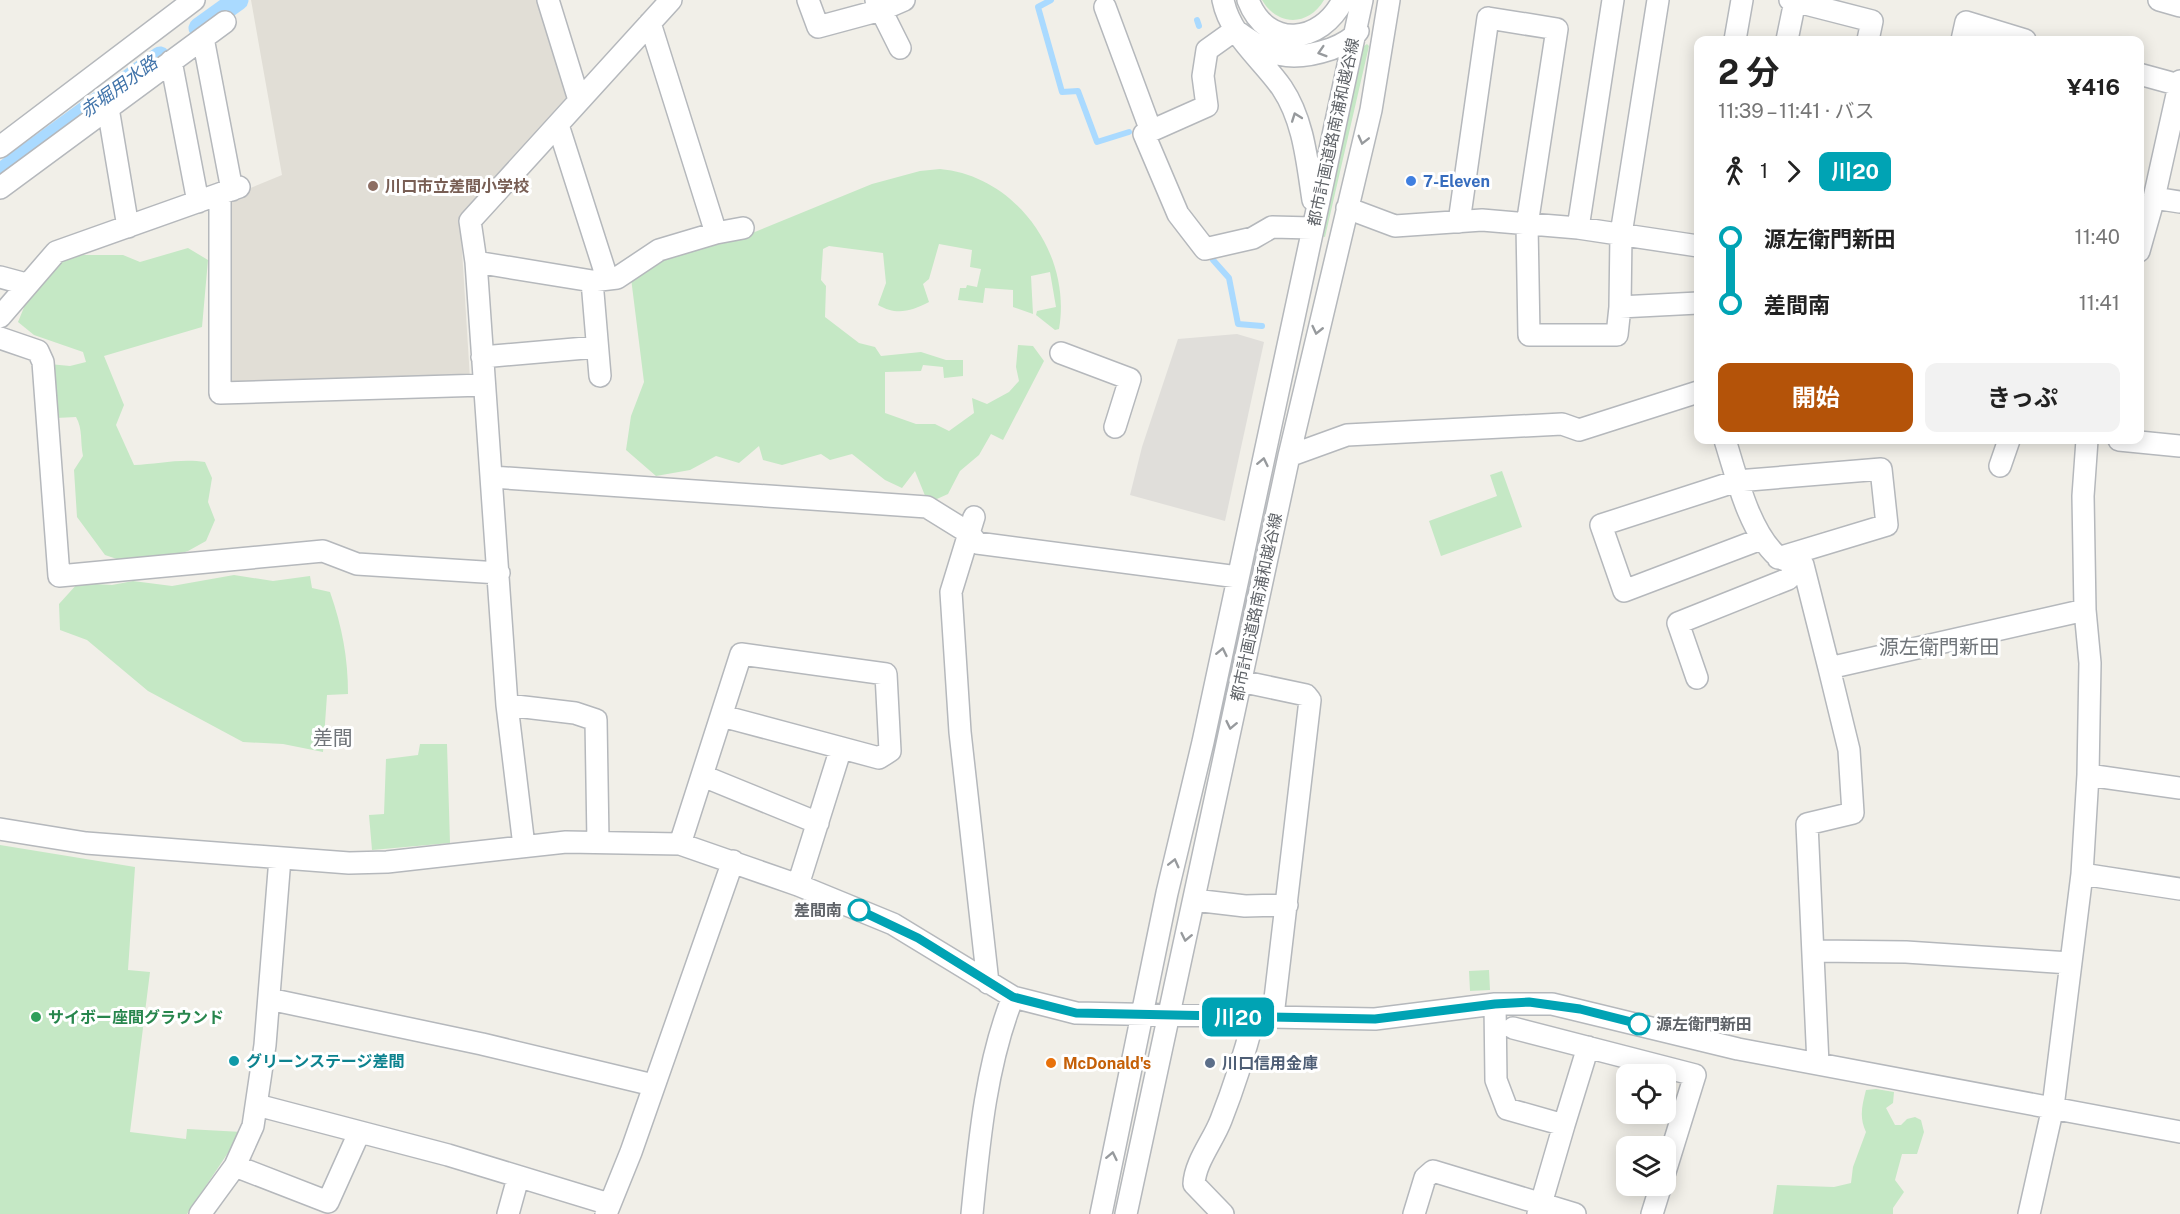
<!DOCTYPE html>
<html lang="ja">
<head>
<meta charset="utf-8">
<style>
	:root { --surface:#fff; --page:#f2f2f2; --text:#222; --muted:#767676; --accent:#b45309 }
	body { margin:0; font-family:"Public Sans","Noto Sans JP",sans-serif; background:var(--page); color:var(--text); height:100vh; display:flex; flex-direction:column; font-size:22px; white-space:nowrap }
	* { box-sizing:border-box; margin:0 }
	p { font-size:20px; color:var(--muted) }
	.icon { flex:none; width:33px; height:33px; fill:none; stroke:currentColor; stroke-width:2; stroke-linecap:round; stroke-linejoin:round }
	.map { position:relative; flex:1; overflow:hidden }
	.details { position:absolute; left:1694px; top:36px; width:450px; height:408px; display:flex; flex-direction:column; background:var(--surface); border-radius:12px; box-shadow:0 3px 15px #0003 }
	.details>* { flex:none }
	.badge { padding:0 12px; border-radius:9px; font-size:21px; line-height:39px }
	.buttons { position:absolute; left:1616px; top:1064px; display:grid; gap:12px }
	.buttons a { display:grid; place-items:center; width:60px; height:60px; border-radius:12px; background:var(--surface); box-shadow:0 3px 15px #0003; font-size:30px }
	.map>.badge { position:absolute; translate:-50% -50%; box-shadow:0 0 0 3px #fff }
	.legs { display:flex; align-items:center; gap:9px; height:66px; padding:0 24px; font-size:20px }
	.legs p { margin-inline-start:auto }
	.summary { display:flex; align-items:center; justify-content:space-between; height:102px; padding:0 24px }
	h1 { font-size:33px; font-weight:700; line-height:45px }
	.button { display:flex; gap:12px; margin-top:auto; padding:12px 24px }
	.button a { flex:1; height:69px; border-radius:12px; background:var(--accent); color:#fff; font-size:24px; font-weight:700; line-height:69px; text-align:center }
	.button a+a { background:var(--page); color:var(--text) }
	ul { padding:0 24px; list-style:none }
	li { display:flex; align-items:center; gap:21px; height:66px; font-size:22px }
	li i { display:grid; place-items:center; width:9px; height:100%; margin:0 8px; background:currentColor }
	li i::after { content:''; width:15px; height:15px; margin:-8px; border:4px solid; border-radius:50%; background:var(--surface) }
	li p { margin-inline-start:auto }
	li:first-child i { background:linear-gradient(#0000 50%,currentColor 0) }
	li:last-child i { background:linear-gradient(currentColor 50%,#0000 0) }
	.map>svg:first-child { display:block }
</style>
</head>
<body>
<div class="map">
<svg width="2180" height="1214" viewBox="0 0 2180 1214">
	<rect width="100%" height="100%" fill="#f1efe8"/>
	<path fill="#e0deda" d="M1237 334 1264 342 1225 521 1130 495 1142 447 1178 339Z"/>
	<path fill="#e1ded6" d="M251 0H537L569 95 460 218 470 379 236 385 226 381 227 206 231 196 282 175Z"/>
	<path fill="#c5e8c5" d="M1262 0H1324C1308 27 1277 26 1262 0Z
		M1367 44 1369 46 1325 237 1321 236 1357 51Z
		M940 169C1017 176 1072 255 1059 329L1055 330 1036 315 1037 311 1056 307 1050 272 1031 276 1033 314 1013 307V290L985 288 983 303 958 300 960 288H966L967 285 977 287 981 269 970 267 972 250 939 244 929 279 923 284 929 302C911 311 897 316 878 305L886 283 883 253 829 246 823 249 821 280 826 286 825 317 859 343 875 347 881 356 921 352 946 360H963V376L944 378 943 367 923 365 921 371 885 372V413L916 424H935L949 431 974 413 972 398 987 404 1009 392 1019 381 1016 367 1018 345 1033 346 1044 361 1003 440 991 434 979 455 960 471 948 494 928 503 915 471 902 488 885 480 852 454 830 460 821 454 782 465 763 460 759 446 739 463 716 456 690 470 656 476 626 450 631 416 644 382 631 278 660 259 745 236 872 184 920 171Z
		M188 248 208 260 202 327 104 356 124 405 116 425 134 465C157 464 182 458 205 462L212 478 208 502 215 520 206 541 188 551 166 558 123 561 105 555 77 517 74 470 83 456C80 442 83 429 76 417L56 418 49 364 70 366 86 362 83 352 34 335 18 322 29 295 64 260 83 255H123L140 262Z
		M1502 471 1522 527 1441 556 1429 521 1497 496 1490 475Z
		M234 575 273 581 310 576 312 588 330 592C342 626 348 658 348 694L327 695 323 752 283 744 243 742 148 691 87 640 60 630 59 604 78 583 112 585 133 581 172 586Z
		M420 744H447L450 843 372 850 369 815 384 814 386 759 418 755Z
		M0 845 135 867 128 970 150 972 130 1132 186 1139 187 1129 242 1132 187 1214H0Z
		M1489 970 1490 990 1470 991 1469 971Z
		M1876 1089 1894 1092 1893 1103 1886 1108 1895 1125H1901L1907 1119 1915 1117 1921 1120 1924 1132 1917 1154H1902L1895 1180 1904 1192 1893 1208V1214H1773L1777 1185 1834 1187 1851 1183 1853 1167 1866 1132C1859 1117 1862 1106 1866 1090Z"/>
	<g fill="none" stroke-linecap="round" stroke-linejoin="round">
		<path stroke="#aadaff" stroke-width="6" d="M1051 0 1038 7 1062 92 1078 91 1097 142 1129 132
			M1197 20 1199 26
			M1213 260 1229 278 1238 324 1262 326"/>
		<path stroke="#aadaff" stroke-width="21" d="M199 28 238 0
			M0 174 160 57"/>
		<g stroke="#b5b8bc" stroke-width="24">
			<path id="minor" d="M548 0 579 100
				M808 0 818 27 881 10 904 0
				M876 0 900 48
				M1223 0C1230 36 1262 59 1282 88 1304 121 1307 162 1313 200
				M1248 0C1267 50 1321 44 1343 0
				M1790 0 1872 21 1868 40
				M2159 0 2180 6
				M1105 7 1151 131
				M203 38 232 190
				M1735 40 1742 0
				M1787 40 1795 1
				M1962 40 1966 22 2025 40
				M171 61 198 202
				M2139 74 2179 85
				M108 108 128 227
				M558 125 607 278
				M0 147 194 0
				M0 188 225 22
				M220 194V393L484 385
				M2154 198 2180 202
				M1347 208 1395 226 1482 220 1578 228 1698 246
				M1459 222 1488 18 1557 29 1527 225 1529 335H1617L1620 307 1621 234 1658 0
				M1312 228 1272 227 1253 238 1205 249 1178 214 1144 134 1207 106 1203 76 1207 50 1235 30C1270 56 1289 63 1331 49 1341 45 1352 40 1358 31
				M1578 228 1613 0
				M716 233 743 228
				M2139 251 2154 198 2180 81
				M476 262 592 281 617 278 659 250 716 233 650 23
				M0 277 26 284
				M592 281 600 376
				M1620 307 1698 303
				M0 317 56 252 239 187
				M0 338 38 351 43 362 59 576 323 551 357 564 499 573
				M1061 353 1130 379 1115 427
				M482 357 597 347
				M1725 440C1736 475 1749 531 1777 556 1783 561 1795 562 1803 565L1829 668 2085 610
				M2119 440 2180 446
				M1289 456 1347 435 1562 424 1579 430 1698 392
				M2000 466 2009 440
				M492 477 927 507 969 533 977 543 1238 577
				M974 517 951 592 960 732 988 983
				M1761 539 1624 591 1601 525 1737 481 1881 469 1887 525 1778 558
				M1697 678 1678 623 1788 579 1803 565
				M1240 681 1306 695 1310 700 1273 1016
				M507 705 575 713 596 720 598 841
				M2088 775 2180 788
				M703 776 818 823
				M0 829 86 843 349 863 387 862 566 842 680 844 798 885 893 924 1013 997 1076 1013 1375 1019 1495 1004H1552L1738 1049 2180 1132
				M680 844 741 654 886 674 890 751 879 758 722 716
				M524 846 507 705 476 262 470 221 671 0
				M2082 874 2180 889
				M798 885 841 748
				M1194 900 1245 906 1287 905
				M1815 951 1906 952 2070 963
				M269 999 482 1044 653 1085
				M1495 1004 1496 1080 1507 1109 1564 1125 1538 1214
				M1513 1028 1695 1075 1665 1172
				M1818 1064 1807 824 1853 813 1849 750 1829 668
				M257 1105 448 1155 609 1204
				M1564 1125 1588 1047
				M235 1166 328 1202 359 1133
				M200 1214 235 1166 253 1126 265 1045 280 858
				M508 1214 518 1178
				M606 1214 631 1152 733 861
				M972 1214C979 1142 986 1064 1013 997
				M1101 1214 1167 893 1203 742 1362 0
				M1126 1214 1289 456 1371 110 1389 0
				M1223 1214 1194 1184C1195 1162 1213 1141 1221 1120 1234 1087 1245 1052 1254 1018
				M1414 1214 1425 1178 1433 1171 1575 1214
				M1652 1214 1661 1185
				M2029 1214 2053 1107 2082 874 2088 775 2090 663 2085 610 2083 496 2087 440"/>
		</g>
		<use href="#minor" stroke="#fff" stroke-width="21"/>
	</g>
	<defs><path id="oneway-chevron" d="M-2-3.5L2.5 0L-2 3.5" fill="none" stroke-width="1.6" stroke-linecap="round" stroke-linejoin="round" transform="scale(1.5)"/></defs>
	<g stroke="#979a9d">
		<use href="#oneway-chevron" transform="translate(1322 52) rotate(163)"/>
		<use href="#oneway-chevron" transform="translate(1296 117) rotate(-110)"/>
		<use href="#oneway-chevron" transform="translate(1363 140) rotate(104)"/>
		<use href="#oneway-chevron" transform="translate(1317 330) rotate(103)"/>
		<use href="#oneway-chevron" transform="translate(1263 462) rotate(-78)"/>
		<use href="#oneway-chevron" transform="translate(1222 652) rotate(-78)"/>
		<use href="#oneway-chevron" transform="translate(1231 725) rotate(102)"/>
		<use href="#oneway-chevron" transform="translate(1174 863) rotate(-76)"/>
		<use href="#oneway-chevron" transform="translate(1186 937) rotate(102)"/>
		<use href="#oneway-chevron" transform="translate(1112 1156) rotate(-78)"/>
	</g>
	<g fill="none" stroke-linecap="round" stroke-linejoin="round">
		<g stroke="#fff" stroke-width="14">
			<path id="line-1" d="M859 910 918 938 1013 997 1076 1013 1375 1019 1495 1004 1529 1002 1580 1009 1639 1024"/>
		</g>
		<use href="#line-1" stroke="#00a3b4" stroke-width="9"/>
	</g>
	<circle fill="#3f7fe0" stroke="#fff" stroke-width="2" cx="1411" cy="181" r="6"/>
	<circle fill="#8d6e63" stroke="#fff" stroke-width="2" cx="373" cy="186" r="6"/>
	<g fill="#fff" stroke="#00a3b4" stroke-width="3">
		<circle cx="859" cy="910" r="10"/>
		<circle cx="1639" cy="1024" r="10"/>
	</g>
	<circle fill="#2e9e5b" stroke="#fff" stroke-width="2" cx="36" cy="1017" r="6"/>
	<circle fill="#0f9aa8" stroke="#fff" stroke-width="2" cx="234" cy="1061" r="6"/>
	<circle fill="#e8710a" stroke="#fff" stroke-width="2" cx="1051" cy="1063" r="6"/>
	<circle fill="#5c6f8a" stroke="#fff" stroke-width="2" cx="1210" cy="1063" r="6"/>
	<g text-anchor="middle" stroke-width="6" stroke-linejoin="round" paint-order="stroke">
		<g font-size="16" fill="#5f6368" stroke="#fff">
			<text transform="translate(1333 132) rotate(-78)" y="6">都市計画道路南浦和越谷線</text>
			<text transform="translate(1256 607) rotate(-78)" y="6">都市計画道路南浦和越谷線</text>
		</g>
		<g font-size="16" font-weight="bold" fill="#366cbe" stroke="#fff" text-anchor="start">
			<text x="1423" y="187">7-Eleven</text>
		</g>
		<g font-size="16" font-weight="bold" fill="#785e54" stroke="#fff" text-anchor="start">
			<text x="385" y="192">川口市立差間小学校</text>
		</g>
		<g font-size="16" font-weight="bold" fill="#5f6368" stroke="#fff" text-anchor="end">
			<text x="842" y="916">差間南</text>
			<text x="1656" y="1030" text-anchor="start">源左衛門新田</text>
		</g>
		<g font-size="16" font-weight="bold" fill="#27864d" stroke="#fff" text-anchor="start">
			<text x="48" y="1023">サイボー座間グラウンド</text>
		</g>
		<g font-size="16" font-weight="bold" fill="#0d838f" stroke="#fff" text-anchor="start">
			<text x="246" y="1067">グリーンステージ差間</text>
		</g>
		<g font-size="16" font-weight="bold" fill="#c56008" stroke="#fff" text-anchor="start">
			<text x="1063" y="1069">McDonald's</text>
		</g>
		<g font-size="16" font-weight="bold" fill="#4e5e75" stroke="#fff" text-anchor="start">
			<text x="1222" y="1069">川口信用金庫</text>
		</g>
		<g font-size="18" font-style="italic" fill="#4174aa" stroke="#fff">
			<text transform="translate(119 87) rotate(-36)" y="6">赤堀用水路</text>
		</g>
		<g font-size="20" fill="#70757a" stroke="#fff">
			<text x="1939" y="654">源左衛門新田</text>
			<text x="333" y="745">差間</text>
		</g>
	</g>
</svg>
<div class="buttons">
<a><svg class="icon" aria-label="locate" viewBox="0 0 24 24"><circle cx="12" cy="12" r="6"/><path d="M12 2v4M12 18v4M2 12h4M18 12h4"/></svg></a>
<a><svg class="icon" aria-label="layers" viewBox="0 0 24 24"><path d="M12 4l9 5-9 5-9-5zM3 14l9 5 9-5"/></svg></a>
</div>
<b class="badge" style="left:1238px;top:1017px;background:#00a3b4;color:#fff">川20</b>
<section class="details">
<div class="summary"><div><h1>2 分</h1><p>11:39 – 11:41 · バス</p></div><b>¥416</b></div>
<div class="legs"><svg class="icon" aria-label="walk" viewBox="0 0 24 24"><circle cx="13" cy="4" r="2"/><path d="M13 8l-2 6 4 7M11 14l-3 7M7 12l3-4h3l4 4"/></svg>1<svg class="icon" aria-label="forward" viewBox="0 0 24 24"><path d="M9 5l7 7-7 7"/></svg><b class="badge" style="background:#00a3b4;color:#fff">川20</b></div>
<ul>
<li><i style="color:#00a3b4"></i><b>源左衛門新田</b><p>11:40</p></li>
<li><i style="color:#00a3b4"></i><b>差間南</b><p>11:41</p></li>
</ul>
<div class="button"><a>開始</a><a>きっぷ</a></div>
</section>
</div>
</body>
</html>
